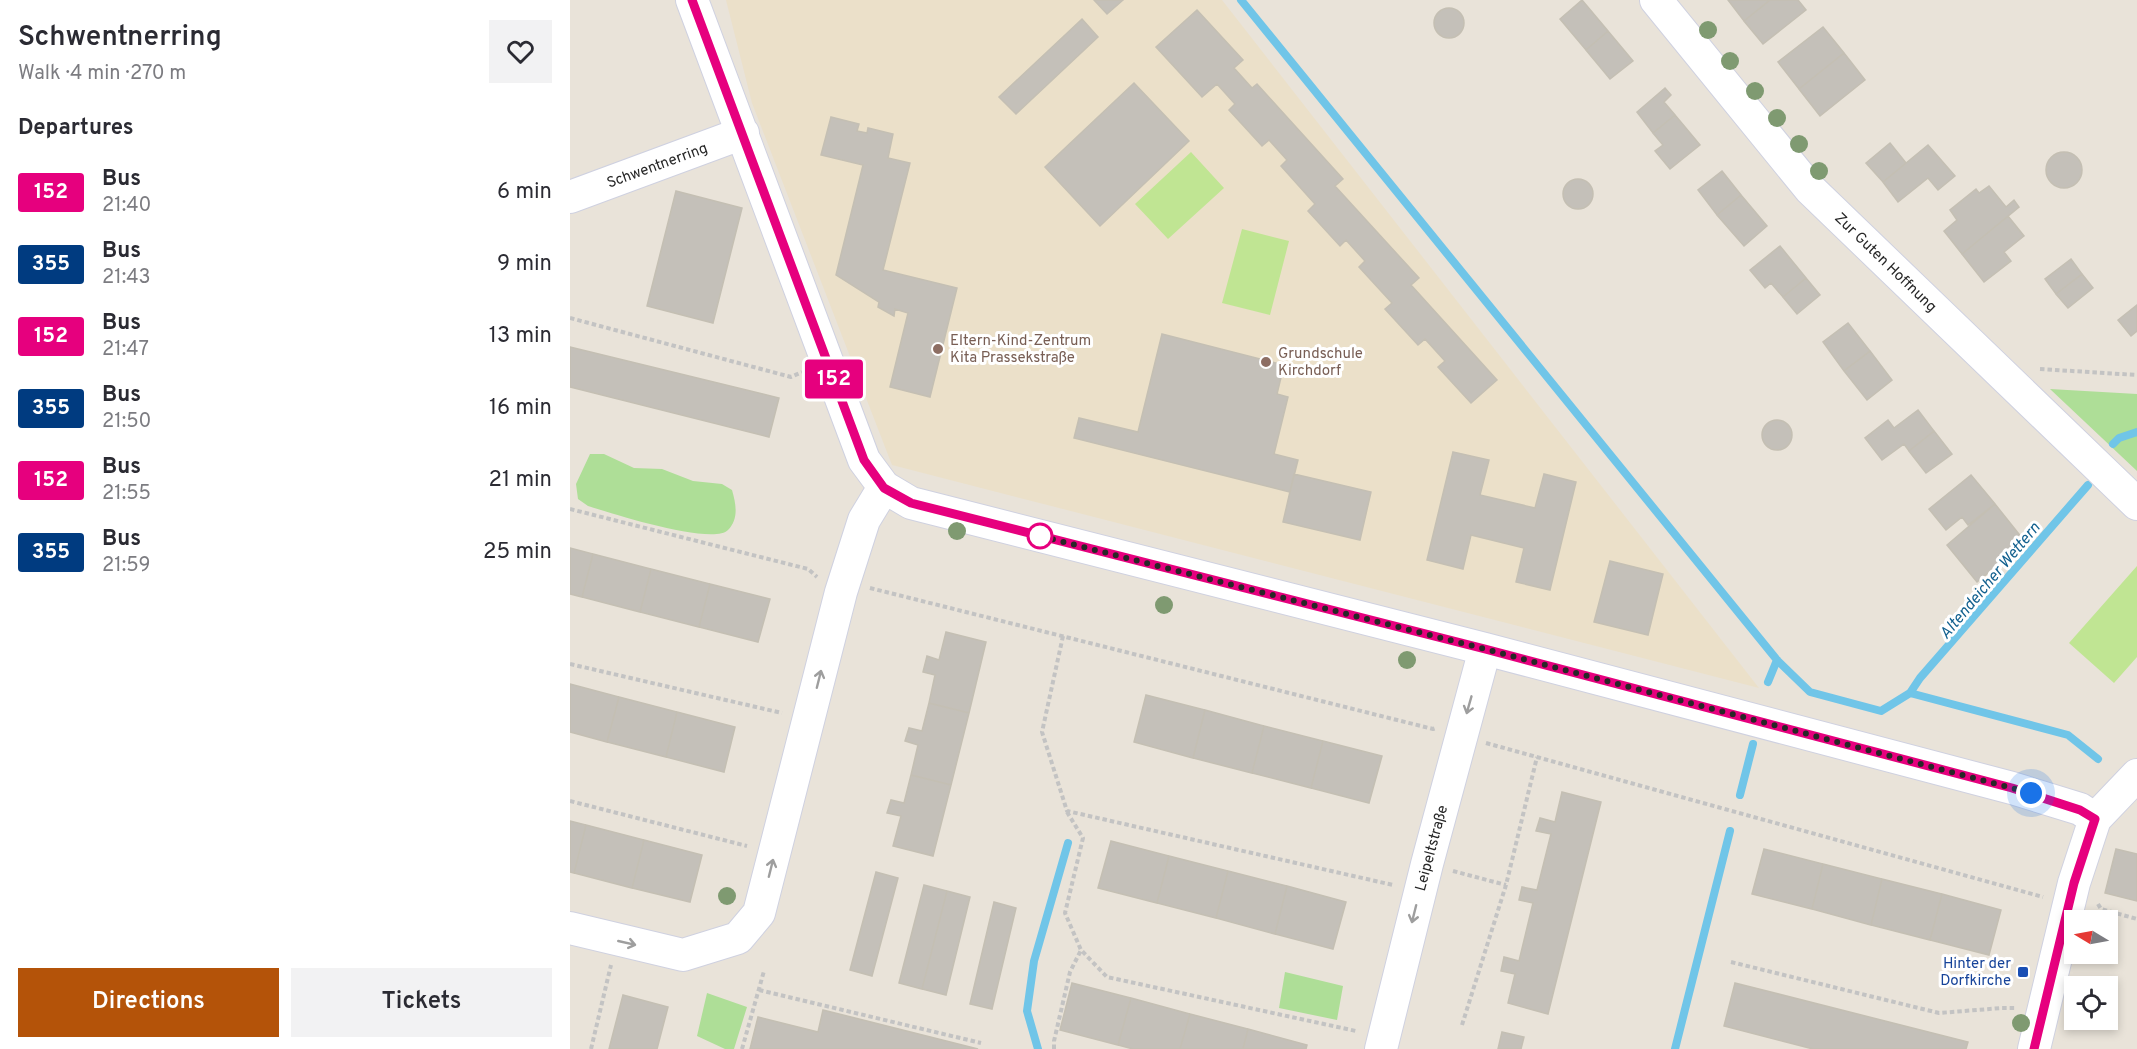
<!DOCTYPE html>
<html lang="en">
<head>
<meta charset="utf-8">
<style>
	:root { --surface:#fff; --page:#f2f2f3; --text:#2b2b33; --muted:#7c7c81; --accent:#b45309 }
	body { margin:0; font-family:Overpass,sans-serif; background:var(--page); color:var(--text); height:100vh; display:flex; flex-direction:column; font-size:22px; white-space:nowrap }
	* { box-sizing:border-box; margin:0 }
	p { font-size:20px; color:var(--muted) }
	.icon { flex:none; width:33px; height:33px; fill:none; stroke:currentColor; stroke-width:2; stroke-linecap:round; stroke-linejoin:round }
	.map { position:relative; flex:1; overflow:hidden }
	.drawer { display:flex; flex-direction:column; background:var(--surface); width:570px }
	.drawer>* { flex:none }
	.badge { padding:0 12px; border-radius:4px; font-size:21px; line-height:39px }
	.needle { width:39px; rotate:280deg }
	.fabs { position:absolute; left:1494px; top:910px; display:grid; gap:12px }
	.fabs a { display:grid; place-items:center; width:54px; height:54px; border-radius:0px; background:var(--surface); box-shadow:0 3px 9px #0003; font-size:30px }
	.you { position:absolute; width:30px; height:30px; margin:-15px; border:4px solid #fff; border-radius:50%; background:#1a73e8; box-shadow:0 0 0 9px #1a73e833 }
	.map>.badge { position:absolute; translate:-50% -50%; box-shadow:0 0 0 3px #fff }
	h2 { padding:0 18px; font-size:22px; line-height:54px }
	.round { display:grid; place-items:center; flex:none; width:63px; height:63px; border-radius:0px; background:var(--page) }
	.overview { display:flex; align-items:center; justify-content:space-between; height:102px; padding:0 18px }
	h1 { font-size:28px; font-weight:600; line-height:45px }
	.button { display:flex; gap:12px; margin-top:auto; padding:12px 18px }
	.button a { flex:1; height:69px; border-radius:0px; background:var(--accent); color:#fff; font-size:24px; font-weight:600; line-height:69px; text-align:center }
	.button a+a { background:var(--page); color:var(--text) }
	ul { padding:0; list-style:none }
	li { display:flex; align-items:center; gap:18px; height:72px; padding:0 18px }
	li div { flex:1 }
	li b { display:block; font-size:22px }
	li em { font-style:normal }
	li .badge { min-width:66px; font-weight:700; text-align:center }
	main { display:flex; flex:1; min-height:0 }
	.map>svg:first-child { display:block }
</style>
</head>
<body>
<main>
<section class="drawer">
<div class="overview"><div><h1>Schwentnerring</h1><p>Walk · 4 min · 270 m</p></div><a class="round"><svg class="icon" aria-label="heart" viewBox="0 0 24 24"><path d="M12 20l-8-8c-3-5 5-10 8-4 3-6 11-1 8 4z"/></svg></a></div>
<h2>Departures</h2>
<ul>
<li><span class="badge" style="background:#e6007e;color:#fff">152</span><div><b>Bus</b><p>21:40</p></div><em>6 min</em></li>
<li><span class="badge" style="background:#003b80;color:#fff">355</span><div><b>Bus</b><p>21:43</p></div><em>9 min</em></li>
<li><span class="badge" style="background:#e6007e;color:#fff">152</span><div><b>Bus</b><p>21:47</p></div><em>13 min</em></li>
<li><span class="badge" style="background:#003b80;color:#fff">355</span><div><b>Bus</b><p>21:50</p></div><em>16 min</em></li>
<li><span class="badge" style="background:#e6007e;color:#fff">152</span><div><b>Bus</b><p>21:55</p></div><em>21 min</em></li>
<li><span class="badge" style="background:#003b80;color:#fff">355</span><div><b>Bus</b><p>21:59</p></div><em>25 min</em></li>
</ul>
<div class="button"><a>Directions</a><a>Tickets</a></div>
</section>
<div class="map">
<svg width="1567" height="1049" viewBox="0 0 1567 1049">
	<rect width="100%" height="100%" fill="#e9e3d9"/>
	<path fill="#ebe0c9" d="M156 0H652L1189 688 322 465 182 103Z"/>
	<path fill="#aede97" d="M1480 389 1567 394V471Z
		M20 454H34L64 468 92 469 123 481 152 484 162 490C166 504 169 519 158 530 143 546 40 513 18 506L8 499 6 484Z
		M715 972 773 986 767 1020 709 1008Z
		M137 993 177 1007 164 1049H155L127 1036Z"/>
	<path fill="#c0e593" d="M621 152 654 188 598 239 565 204Z
		M672 229 719 241 700 315 652 303Z
		M1567 566V657L1544 683 1499 643Z"/>
	<g fill="none" stroke-linecap="round" stroke-linejoin="round">
		<path stroke="#70c5e8" stroke-width="8" d="M671 0 1207 660 1240 692 1311 711 1340 693 1498 735 1528 759
			M1543 444 1549 438 1567 432
			M1198 682 1207 660
			M1340 693 1350 678 1518 485
			M1170 795 1183 744
			M468 1049 457 1011 464 961 498 843
			M1105 1049 1160 831"/>
	</g>
	<path fill="#c4c0b9" stroke="#c4bfb3" stroke-width="1.5" d="M524 0H553L537 14Z
		M1012 0 1038 31 1016 50 990 19Z
		M1158 0H1200L1174 21Z
		M1200 0H1228L1236 10 1193 44 1174 21Z
		M864 23a15 15 0 1 1 30 0a15 15 0 1 1-30 0Z
		M627 10 673 60 664 68 682 88 687 84 773 179 765 186 849 278 841 285 927 380 901 403 868 367 875 361 855 339 848 345 815 309 822 303 789 267 795 261 776 240 770 246 738 211 745 204 711 166 717 160 699 140 692 146 659 110 665 104 647 84 632 97 586 47Z
		M512 19 528 37 446 114 429 97Z
		M1253 27 1274 53 1229 89 1208 62Z
		M1038 31 1063 61 1040 79 1016 50Z
		M1274 53 1295 80 1250 116 1229 89Z
		M564 83 619 141 530 226 475 167Z
		M1095 88 1101 95 1094 102 1105 115 1083 133 1067 112Z
		M1105 115 1130 145 1100 169 1085 151 1093 145 1083 133Z
		M261 117 289 124 287 131 297 133 298 128 323 134 318 158 340 163 313 270 387 288 360 397 320 387 338 313 325 309 324 316 308 307 309 302 266 275 293 165 251 155Z
		M1320 143 1336 163 1313 182 1296 163Z
		M1358 145 1385 176 1368 190 1358 178 1328 202 1313 182Z
		M1476 170a18 18 0 1 1 36 0a18 18 0 1 1-36 0Z
		M1152 171 1171 195 1147 215 1128 190Z
		M993 194a15 15 0 1 1 30 0a15 15 0 1 1-30 0Z
		M1419 186 1436 207 1444 200 1449 207 1392 254 1374 231 1387 220 1380 210 1406 189 1409 193Z
		M106 191 172 208 143 323 77 306Z
		M1171 195 1197 226 1174 246 1147 215Z
		M1438 216 1454 236 1434 252 1441 261 1414 282 1392 254Z
		M1210 246 1236 278 1213 297 1201 283 1195 288 1180 270Z
		M1501 259 1512 274 1486 294 1475 279Z
		M1512 274 1523 288 1498 308 1486 294Z
		M1236 278 1250 295 1227 314 1213 297Z
		M1567 305V331L1561 336 1548 320Z
		M1278 323 1300 351 1274 371 1253 342Z
		M592 334 714 365 707 394 718 397 704 454 728 460 720 492 504 438 509 418 568 432Z
		M0 347 209 398 199 437 0 387Z
		M1300 351 1322 380 1297 400 1274 371Z
		M1348 410 1364 431 1339 451 1334 444 1312 460 1295 438 1318 420 1324 428Z
		M1192 435a15 15 0 1 1 30 0a15 15 0 1 1-30 0Z
		M1364 431 1382 454 1356 473 1339 451Z
		M883 452 919 460 910 495 965 508 974 474 1006 482 980 590 946 582 954 548 901 535 893 569 857 560Z
		M724 474 801 492 790 540 713 522Z
		M1401 475 1425 504 1398 525 1392 517 1376 530 1359 509Z
		M1425 504 1456 543 1407 582 1377 545Z
		M0 548 23 554 12 597 0 594Z
		M23 554 81 569 70 612 12 597Z
		M1040 561 1093 574 1078 635 1024 622Z
		M81 569 140 584 129 627 70 612Z
		M140 584 200 599 188 642 129 627Z
		M376 632 416 642 399 713 359 703 365 675 353 672 357 656 369 660Z
		M0 684 49 697 37 742 0 732Z
		M576 695 635 710 623 758 564 742Z
		M49 697 107 712 96 757 37 742Z
		M359 703 399 713 381 785 341 775 348 745 335 741 339 728 352 731Z
		M635 710 694 726 682 773 623 758Z
		M107 712 165 727 154 772 96 757Z
		M694 726 753 741 741 788 682 773Z
		M753 741 812 756 799 803 741 788Z
		M341 775 381 785 363 856 323 846 331 816 317 813 321 800 334 803Z
		M992 792 1031 802 978 1014 938 1003 945 974 931 971 934 957 949 961 963 903 949 900 952 887 967 890 981 834 966 831 970 818 985 822Z
		M0 821 16 825 4 873 0 872Z
		M16 825 74 840 62 888 4 873Z
		M74 840 132 855 120 902 62 888Z
		M541 841 599 856 587 903 528 888Z
		M1194 849 1253 864 1242 909 1182 894Z
		M1546 849 1567 854V901L1535 893Z
		M599 856 658 871 646 918 587 903Z
		M1253 864 1312 879 1301 925 1242 909Z
		M658 871 717 886 705 934 646 918Z
		M306 872 328 878 302 976 280 970Z
		M1312 879 1372 894 1360 940 1301 925Z
		M354 885 377 891 352 989 329 983Z
		M717 886 776 902 763 949 705 934Z
		M377 891 400 897 376 995 352 989Z
		M1372 894 1431 910 1419 955 1360 940Z
		M424 902 446 908 422 1009 400 1004Z
		M502 983 561 998 548 1045 490 1030Z
		M1165 983 1398 1042 1396 1049H1243L1154 1026Z
		M53 995 98 1007 87 1049H39Z
		M561 998 620 1014 610 1049H563L548 1045Z
		M253 1010 285 1018 408 1049H180L188 1017 248 1032Z
		M620 1014 678 1029 673 1049H610Z
		M678 1029 737 1045 736 1049H673Z
		M932 1032 954 1037 951 1049H928Z"/>
	<g fill="none" stroke-linecap="round" stroke-linejoin="round">
		<g stroke="#cfd1e0" stroke-width="34">
			<path id="street" d="M122 0 294 460 314 487 341 503 915 649 1442 788 1510 809 1525 819
				M1086 0 1240 189 1567 504
				M0 197 173 133
				M0 928 113 955 168 938 189 913 271 592 294 520 314 487
				M811 1049 857 864 915 649
				M1464 1049 1504 883 1525 819 1567 775"/>
		</g>
		<path stroke="#c3c3c3" stroke-width="4" stroke-dasharray="4.5 3" stroke-linecap="butt" d="M0 318 221 377 232 372
			M1470 369 1567 375
			M0 509 238 569 247 577
			M300 588 863 729 866 728
			M493 636 472 732 497 811 823 885
			M0 664 212 713
			M916 743 1473 897
			M0 801 177 846
			M497 812 513 838 495 913 511 950 537 977 786 1031
			M883 871 936 885
			M1528 904 1531 909 1567 919
			M1161 962 1369 1013 1432 1008H1445
			M189 990 411 1043
			M1527 1020 1543 1024
			M892 1025 936 885 967 757
			M21 1049 41 965
			M172 1049 194 971
			M484 1049V1041L500 972 511 950"/>
		<use href="#street" stroke="#fff" stroke-width="32"/>
	</g>
	<g fill="#7f9a71">
		<circle cx="1138" cy="30" r="9"/>
		<circle cx="1160" cy="61" r="9"/>
		<circle cx="1185" cy="91" r="9"/>
		<circle cx="1207" cy="118" r="9"/>
		<circle cx="1229" cy="144" r="9"/>
		<circle cx="1249" cy="171" r="9"/>
		<circle cx="387" cy="531" r="9"/>
		<circle cx="594" cy="605" r="9"/>
		<circle cx="837" cy="660" r="9"/>
		<circle cx="157" cy="896" r="9"/>
		<circle cx="1451" cy="1023" r="9"/>
	</g>
	<defs><path id="oneway-shaft" d="M-6 0H5M1.5-3L5.5 0L1.5 3" fill="none" stroke-width="1.6" stroke-linecap="round" stroke-linejoin="round" transform="scale(1.5)"/></defs>
	<g stroke="#9e9e9e">
		<use href="#oneway-shaft" transform="translate(249 679) rotate(-76)"/>
		<use href="#oneway-shaft" transform="translate(899 705) rotate(106)"/>
		<use href="#oneway-shaft" transform="translate(201 868) rotate(-76)"/>
		<use href="#oneway-shaft" transform="translate(844 914) rotate(104)"/>
		<use href="#oneway-shaft" transform="translate(57 943) rotate(13)"/>
	</g>
	<g fill="none" stroke-linecap="round" stroke-linejoin="round">
		<g stroke="#fff" stroke-width="14">
			<path id="line" d="M122 0 294 460 314 488 341 503 915 649 1442 788 1510 810 1525 819 1504 883 1464 1049"/>
		</g>
		<use href="#line" stroke="#e6007e" stroke-width="9"/>
		<path stroke="#272727" stroke-width="6" stroke-dasharray="0 10.8" d="M470 536 466 535 915 649 1461 793"/>
	</g>
	<g fill="#8d6e63" stroke="#fff" stroke-width="2">
		<circle cx="368" cy="349" r="6"/>
		<circle cx="696" cy="362" r="6"/>
	</g>
	<circle fill="#fff" stroke="#e6007e" stroke-width="3" cx="470" cy="536" r="12"/>
	<rect fill="#1a4fb4" stroke="#fff" stroke-width="2" x="1447" y="966" width="12" height="12" rx="3"/>
	<g text-anchor="middle" stroke-width="6" stroke-linejoin="round" paint-order="stroke">
		<g font-size="15" fill="#272727" stroke="#fff">
			<text transform="translate(87 165) rotate(-20)" y="5">Schwentnerring</text>
			<text transform="translate(1316 262) rotate(44)" y="5">Zur Guten Hoffnung</text>
			<text transform="translate(861 848) rotate(-75)" y="5">Leipeltstraße</text>
		</g>
		<g font-size="15" fill="#785e54" stroke="#fff" text-anchor="start">
			<text x="380" y="345">Eltern-Kind-Zentrum<tspan x="380" dy="17">Kita Prassekstraße</tspan></text>
			<text x="708" y="358">Grundschule<tspan x="708" dy="17">Kirchdorf</tspan></text>
		</g>
		<g font-size="15" fill="#164399" stroke="#fff" text-anchor="end">
			<text x="1441" y="968">Hinter der<tspan x="1441" dy="17">Dorfkirche</tspan></text>
		</g>
		<g font-size="16" font-style="italic" fill="#13618f" stroke="#fff">
			<text transform="translate(1419 580) rotate(-50)" y="6">Altendeicher Wettern</text>
		</g>
	</g>
</svg>
<div class="fabs">
<a><svg class="needle" viewBox="-14 -14 28 28"><path d="M0-13l5 13h-10z" fill="#e53935"/><path d="M0 13l5-13h-10z" fill="#7c7c81"/></svg></a>
<a><svg class="icon" aria-label="locate" viewBox="0 0 24 24"><circle cx="12" cy="12" r="6"/><path d="M12 2v4M12 18v4M2 12h4M18 12h4"/></svg></a>
</div>
<div class="you" style="left:1461px;top:793px"></div>
<b class="badge" style="left:264px;top:379px;background:#e6007e;color:#fff">152</b>
</div>
</main>
</body>
</html>
